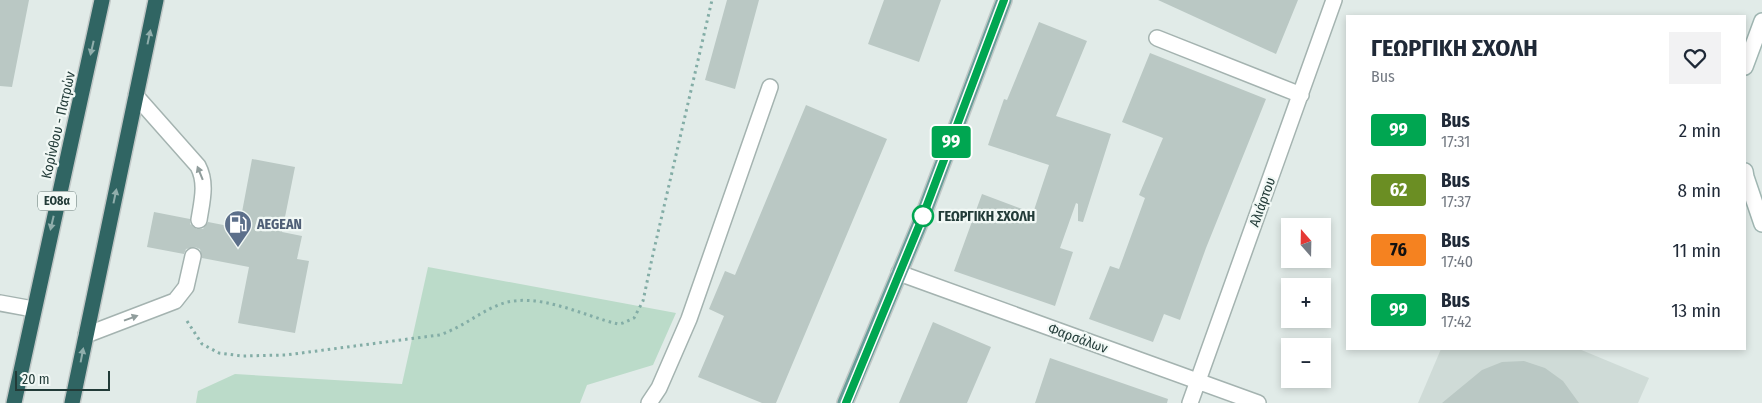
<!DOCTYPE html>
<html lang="en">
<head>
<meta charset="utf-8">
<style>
	:root { --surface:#fff; --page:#f2f2f3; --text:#1f2937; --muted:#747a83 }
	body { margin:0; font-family:"Fira Sans Condensed",sans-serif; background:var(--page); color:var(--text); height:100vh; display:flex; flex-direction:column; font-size:19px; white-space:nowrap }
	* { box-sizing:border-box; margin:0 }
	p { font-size:16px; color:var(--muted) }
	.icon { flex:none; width:28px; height:28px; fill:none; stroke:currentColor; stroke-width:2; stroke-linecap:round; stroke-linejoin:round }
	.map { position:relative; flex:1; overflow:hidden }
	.sheet { position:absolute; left:1346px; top:15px; width:400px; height:335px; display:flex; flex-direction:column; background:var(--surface); border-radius:0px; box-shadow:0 2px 8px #0003 }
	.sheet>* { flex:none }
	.badge { padding:0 10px; border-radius:4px; font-size:18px; line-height:32px }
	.needle { width:32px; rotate:340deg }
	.buttons { position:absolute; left:1281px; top:218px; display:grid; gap:10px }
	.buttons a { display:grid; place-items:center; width:50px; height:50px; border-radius:0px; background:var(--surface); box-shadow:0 2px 8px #0003; font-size:25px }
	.scale { position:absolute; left:15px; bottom:12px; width:95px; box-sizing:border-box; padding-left:5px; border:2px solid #223b38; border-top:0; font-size:14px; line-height:18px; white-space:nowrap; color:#223b38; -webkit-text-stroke:4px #f1f8f5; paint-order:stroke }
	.map>.badge { position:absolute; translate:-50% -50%; box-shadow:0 0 0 2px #fff }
	.round { display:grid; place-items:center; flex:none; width:52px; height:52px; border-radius:0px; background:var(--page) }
	.head { display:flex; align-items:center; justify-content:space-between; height:85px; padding:0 25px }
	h1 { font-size:24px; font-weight:700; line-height:38px }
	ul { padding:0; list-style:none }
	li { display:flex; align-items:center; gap:15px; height:60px; padding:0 25px }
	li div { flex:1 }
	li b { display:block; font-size:19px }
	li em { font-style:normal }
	li .badge { min-width:55px; font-weight:700; text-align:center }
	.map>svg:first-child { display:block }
</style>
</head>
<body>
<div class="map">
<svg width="1762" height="403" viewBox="0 0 1762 403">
	<rect width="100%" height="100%" fill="#e1ebe8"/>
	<path fill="#cfdbd7" d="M1441 349H1579L1649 378 1638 403H1418Z"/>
	<path fill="#bbdbc9" d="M428 267 676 313 653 365 587 385 580 403H196L198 391 235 374 402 384Z"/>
	<path fill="#bac8c4" d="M0 0H29L12 87 0 86Z
		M727 0H759L735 89 705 80Z
		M884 0H941L919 62 868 44Z
		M1158 0H1298L1276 54Z
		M1039 22 1087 41 1056 116 1111 134 1083 222 1078 221V204L1076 203 1060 248 1073 252 1055 306 954 271 982 194 1033 213 1049 165 988 145 1004 99 1007 100Z
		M1150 53 1266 99 1206 248 1180 320 1164 314 1153 342 1089 319 1110 266 1119 269 1145 198 1139 195 1163 138 1122 122Z
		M806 105 887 139 776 403H762L698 377 724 316 709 309 725 271 735 275Z
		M252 159 295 167 282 232 302 236 297 259 309 261 295 333 238 323 249 267 202 258 200 249 195 247 186 249 184 254 147 247 154 212 190 219V224L197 229H203L208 222 239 228Z
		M933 322 991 347 967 403H899Z
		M1050 358 1168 399 1167 403H1035Z
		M1524 361 1545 368 1563 381 1579 403H1442L1482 370 1502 362Z"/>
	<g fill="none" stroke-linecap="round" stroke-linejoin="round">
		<g stroke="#a4b3b0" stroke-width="18">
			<path id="lane" d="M136 96 198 166C207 183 202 201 199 220
				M86 335 175 301 186 287 193 256
				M649 403 659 388 689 319 770 87"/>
		</g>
		<g stroke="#a4b3b0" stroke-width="18">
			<path id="street" d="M1157 38 1301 95
				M899 273 1258 403
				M0 303 33 309
				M1190 403 1334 0"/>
		</g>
		<g stroke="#a0b6b2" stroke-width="18">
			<path id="secondary" d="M1745 67 1762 21
				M1745 171 1746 177 1762 224"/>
		</g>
		<g stroke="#c1c8c7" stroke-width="18">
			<path id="primary" d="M845 403 921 221 1004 0"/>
		</g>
		<g stroke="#c1c8c7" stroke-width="18">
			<path id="highway" d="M14 403 102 0
				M72 403 156 0"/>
		</g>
		<path stroke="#83ada6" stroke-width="3" stroke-dasharray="2.5 4" stroke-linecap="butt" d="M187 321 202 344 219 353 242 356 286 355 439 335C462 328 479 312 501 304 537 291 584 316 618 324L623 323 634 318 643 301 653 254 712 0"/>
		<use href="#lane" stroke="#fff" stroke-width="15"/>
		<use href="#street" stroke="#fff" stroke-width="15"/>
		<use href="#secondary" stroke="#fff" stroke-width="15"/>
		<use href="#primary" stroke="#689e99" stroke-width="15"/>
		<use href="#highway" stroke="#306563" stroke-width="15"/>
	</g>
	<defs><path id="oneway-solid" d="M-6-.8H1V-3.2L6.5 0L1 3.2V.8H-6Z" transform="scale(1.25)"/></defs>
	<g fill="#90aeac">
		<use href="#oneway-solid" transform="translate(149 37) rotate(-78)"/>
		<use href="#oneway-solid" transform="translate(92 48) rotate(103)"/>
		<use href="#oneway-solid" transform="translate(115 196) rotate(-78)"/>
		<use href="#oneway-solid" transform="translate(52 223) rotate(103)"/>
		<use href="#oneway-solid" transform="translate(82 355) rotate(-79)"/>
	</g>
	<g fill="#909d9c">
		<use href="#oneway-solid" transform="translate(200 173) rotate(-112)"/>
		<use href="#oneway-solid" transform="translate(131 318) rotate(-20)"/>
	</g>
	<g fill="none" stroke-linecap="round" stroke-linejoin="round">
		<g stroke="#fff" stroke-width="11">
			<path id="line" d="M846 403 921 221 1004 0"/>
		</g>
		<use href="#line" stroke="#00a651" stroke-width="8"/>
	</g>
	<defs>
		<g id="fuel-pin" transform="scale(1.4375)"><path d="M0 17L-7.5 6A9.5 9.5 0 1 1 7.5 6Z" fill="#5c6f8a" stroke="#f1f8f5"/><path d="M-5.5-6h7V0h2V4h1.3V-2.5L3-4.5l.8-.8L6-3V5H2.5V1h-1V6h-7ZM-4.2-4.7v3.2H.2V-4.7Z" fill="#fff"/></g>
	</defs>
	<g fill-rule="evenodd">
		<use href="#fuel-pin" x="238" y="224"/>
	</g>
	<circle fill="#fff" stroke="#00a651" stroke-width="2.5" cx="923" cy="216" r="10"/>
	<g text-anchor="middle" stroke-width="4.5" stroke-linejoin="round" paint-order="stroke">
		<rect fill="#f1f8f5" stroke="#607471" stroke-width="1" x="38" y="191.5" width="38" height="19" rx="4"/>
		<g font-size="12" font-weight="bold" fill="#223b38">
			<text x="57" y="205">ΕΟ8α</text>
		</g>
		<g font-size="14" fill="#223b38" stroke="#f1f8f5">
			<text transform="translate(58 125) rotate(-77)" y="5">Κορίνθου - Πατρών</text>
			<text transform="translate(1262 202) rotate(-70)" y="5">Αλιάρτου</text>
			<text transform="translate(1078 338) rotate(20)" y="5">Φαρσάλων</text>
		</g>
		<g font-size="14" font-weight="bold" fill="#223b38" stroke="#f1f8f5" text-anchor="start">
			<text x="938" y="221">ΓΕΩΡΓΙΚΗ ΣΧΟΛΗ</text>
		</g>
		<g font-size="14" font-weight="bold" fill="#4e5e75" stroke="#f1f8f5" text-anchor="start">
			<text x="257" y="229">AEGEAN</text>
		</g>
	</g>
</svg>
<div class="buttons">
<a><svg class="needle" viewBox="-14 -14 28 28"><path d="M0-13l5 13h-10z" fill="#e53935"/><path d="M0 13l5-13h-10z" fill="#747a83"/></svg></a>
<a>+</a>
<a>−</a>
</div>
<div class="scale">20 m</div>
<b class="badge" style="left:951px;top:142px;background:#00a651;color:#fff">99</b>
<section class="sheet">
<div class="head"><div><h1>ΓΕΩΡΓΙΚΗ ΣΧΟΛΗ</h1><p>Bus</p></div><a class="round"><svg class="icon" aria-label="heart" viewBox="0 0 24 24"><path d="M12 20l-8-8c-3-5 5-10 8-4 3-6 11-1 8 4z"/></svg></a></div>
<ul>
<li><span class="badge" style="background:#00a651;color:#fff">99</span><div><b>Bus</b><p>17:31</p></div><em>2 min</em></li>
<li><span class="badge" style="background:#6b8e23;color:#fff">62</span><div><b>Bus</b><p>17:37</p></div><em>8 min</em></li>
<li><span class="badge" style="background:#f58220;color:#111">76</span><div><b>Bus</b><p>17:40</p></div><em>11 min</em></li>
<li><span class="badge" style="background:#00a651;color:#fff">99</span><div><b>Bus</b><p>17:42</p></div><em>13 min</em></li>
</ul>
</section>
</div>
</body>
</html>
